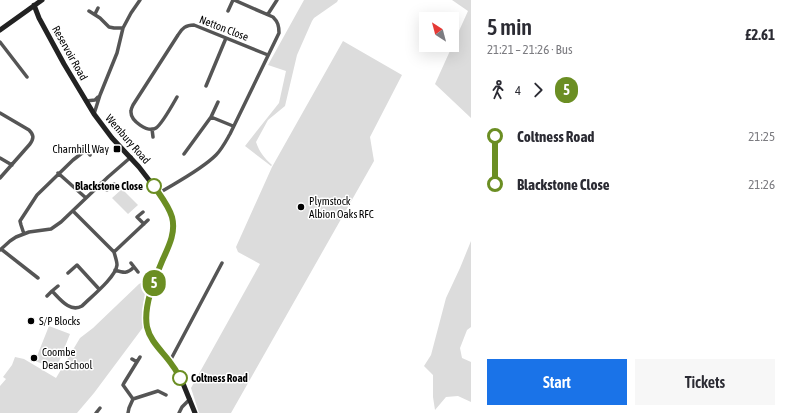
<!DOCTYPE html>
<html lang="en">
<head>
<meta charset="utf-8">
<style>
	:root { --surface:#fff; --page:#f7f7f7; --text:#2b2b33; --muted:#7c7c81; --accent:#1a73e8 }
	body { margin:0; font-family:"Asap Condensed",sans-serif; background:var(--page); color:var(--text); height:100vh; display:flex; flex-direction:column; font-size:15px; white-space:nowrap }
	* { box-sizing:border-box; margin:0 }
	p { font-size:13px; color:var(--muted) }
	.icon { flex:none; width:22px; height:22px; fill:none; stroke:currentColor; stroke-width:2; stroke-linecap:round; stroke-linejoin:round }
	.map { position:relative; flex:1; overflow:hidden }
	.side { display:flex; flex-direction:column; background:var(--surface); width:320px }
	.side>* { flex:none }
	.badge { padding:0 8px; border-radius:13px; font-size:14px; line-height:26px }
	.needle { width:26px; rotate:324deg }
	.fabs { position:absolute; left:419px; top:12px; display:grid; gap:8px }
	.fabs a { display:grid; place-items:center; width:40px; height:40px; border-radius:0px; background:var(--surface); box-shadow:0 4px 16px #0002; font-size:20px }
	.map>.badge { position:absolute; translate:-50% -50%; box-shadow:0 0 0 2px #fff }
	.legs { display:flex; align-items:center; gap:6px; height:44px; padding:0 16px; font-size:13px }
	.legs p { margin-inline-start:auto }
	.overview { display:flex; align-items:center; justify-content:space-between; height:68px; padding:0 16px }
	h1 { font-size:22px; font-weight:600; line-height:30px }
	.primary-button { display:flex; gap:8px; margin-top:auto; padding:8px 16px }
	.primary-button a { flex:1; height:46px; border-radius:0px; background:var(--accent); color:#fff; font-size:16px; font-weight:600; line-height:46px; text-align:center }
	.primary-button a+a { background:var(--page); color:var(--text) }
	ul { padding:0 16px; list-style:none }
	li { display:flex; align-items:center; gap:14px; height:48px; font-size:15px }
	li i { display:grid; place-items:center; width:6px; height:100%; margin:0 5px; background:currentColor }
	li i::after { content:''; width:10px; height:10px; margin:-5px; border:3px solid; border-radius:50%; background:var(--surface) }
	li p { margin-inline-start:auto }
	li:first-child i { background:linear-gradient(#0000 50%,currentColor 0) }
	li:last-child i { background:linear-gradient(currentColor 50%,#0000 0) }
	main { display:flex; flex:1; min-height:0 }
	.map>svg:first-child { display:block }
</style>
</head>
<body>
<main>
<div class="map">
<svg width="471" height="413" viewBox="0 0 471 413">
	<rect width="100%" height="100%" fill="#fff"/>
	<path fill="#dcdcdc" d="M304 0H338L337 2 314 18 312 21 297 55 285 106 268 120 256 142C259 151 264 158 272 165L271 166 245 146 279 103 286 71 268 65Z
		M452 0H471V118L435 84 468 11Z
		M343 41 402 75 370 137 374 161 231 413H199L191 388 260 264 238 252 236 247 272 167Z
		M122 189 138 205 128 214 112 198Z
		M471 241V327L467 330 460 348 462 358 471 362V402L458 396 446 397 435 410 433 397V375L424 366 431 355 446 298 460 268Z
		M151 277 145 293 142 313 144 326 94 393 77 413H0V386L6 379 3 377 12 365 15 357 24 359 56 378 80 338 93 328 139 284Z
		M49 326 70 334 56 369 35 361Z"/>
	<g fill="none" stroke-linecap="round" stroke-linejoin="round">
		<path stroke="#555" stroke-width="3.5" d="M89 11 100 18 109 27 114 28H123
			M228 11 233 0
			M95 14 98 8
			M268 14 277 0
			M0 42 27 77
			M206 86 226 38
			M177 97C173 104 162 124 156 128 148 133 130 121 131 111 131 109 132 107 133 105L178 35C182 28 186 25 194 25L268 55
			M86 101 95 100 98 97
			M0 113 29 130C34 135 34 138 30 144L0 178
			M94 114 100 95 117 53 123 28 131 13 140 0
			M211 117 233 126
			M152 129 153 137
			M83 146 90 155
			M184 154 211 117 218 102
			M0 158 12 165
			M58 173 86 198
			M101 183 107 190 114 184
			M159 193C177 182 201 170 216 155 222 149 226 141 230 134L279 33C279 26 278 22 273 17L234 0
			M143 212 137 217 144 224
			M24 234 21 225 20 221 37 195 73 160 86 150
			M1 249 38 278
			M0 250 10 241 16 237 29 232 51 229 61 222 108 177 131 157
			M114 252 148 220
			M131 263 138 272
			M115 270C124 273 127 274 134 267
			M68 273 77 265 99 289
			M52 291 58 286
			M47 296 52 291C60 299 70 313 82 306 91 297 116 277 117 265 117 261 115 256 114 252L73 211
			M132 359 137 362
			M170 361 222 263
			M133 399 158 391 166 395
			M96 413 100 408
			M128 413 129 408 133 399 123 385 124 383 140 357
			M179 413 182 407 190 399"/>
		<path stroke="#222" stroke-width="5" d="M34 5 39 18 64 64 94 114 112 138 139 167 159 193 171 213 173 218 174 229 169 244 156 276 151 291 146 314 147 326 152 338 175 369 182 381 195 413
			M0 30 42 0"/>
	</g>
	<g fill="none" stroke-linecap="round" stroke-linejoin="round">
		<g stroke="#fff" stroke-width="9">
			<path id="line-1" d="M154 186C160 195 169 206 172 217 176 232 169 246 163 259 155 278 143 306 147 327 150 341 162 351 170 362 174 367 177 372 180 378"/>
		</g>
		<use href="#line-1" stroke="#6b8e23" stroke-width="6"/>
	</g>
	<g fill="#000" stroke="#fff" stroke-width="1.5">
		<rect x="113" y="145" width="8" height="8" rx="2"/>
		<circle cx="301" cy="207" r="4"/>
		<circle cx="31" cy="321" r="4"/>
		<circle cx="34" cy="358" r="4"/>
	</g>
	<g fill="#fff" stroke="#6b8e23" stroke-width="2">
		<circle cx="154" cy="186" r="7"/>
		<circle cx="180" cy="378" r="7"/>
	</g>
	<g text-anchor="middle" stroke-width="3" stroke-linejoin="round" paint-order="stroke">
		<g font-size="11" fill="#000" stroke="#fff">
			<text transform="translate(224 28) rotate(21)" y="4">Netton Close</text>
			<text transform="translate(70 53) rotate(61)" y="4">Reservoir Road</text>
			<text transform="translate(128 139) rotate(49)" y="4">Wembury Road</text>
		</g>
		<g font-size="11" fill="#000" stroke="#fff" text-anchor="start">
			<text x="109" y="153" text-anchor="end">Charnhill Way</text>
			<text x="309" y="205">Plymstock<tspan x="309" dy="13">Albion Oaks RFC</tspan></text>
			<text x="39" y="325">S/P Blocks</text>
			<text x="42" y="356">Coombe<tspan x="42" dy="13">Dean School</tspan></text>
		</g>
		<g font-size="11" font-weight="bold" fill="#000" stroke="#fff" text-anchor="end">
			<text x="143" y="190">Blackstone Close</text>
			<text x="191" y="382" text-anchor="start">Coltness Road</text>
		</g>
	</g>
</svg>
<div class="fabs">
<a><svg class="needle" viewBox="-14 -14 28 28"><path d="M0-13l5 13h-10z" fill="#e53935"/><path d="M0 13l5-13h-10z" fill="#7c7c81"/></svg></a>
</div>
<b class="badge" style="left:154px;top:283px;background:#6b8e23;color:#fff">5</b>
</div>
<section class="side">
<div class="overview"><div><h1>5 min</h1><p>21:21 – 21:26 · Bus</p></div><b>£2.61</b></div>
<div class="legs"><svg class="icon" aria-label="walk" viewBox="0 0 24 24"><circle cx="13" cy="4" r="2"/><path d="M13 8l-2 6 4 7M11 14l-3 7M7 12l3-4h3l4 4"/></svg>4<svg class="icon" aria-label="forward" viewBox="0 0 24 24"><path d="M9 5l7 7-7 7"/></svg><b class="badge" style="background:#6b8e23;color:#fff">5</b></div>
<ul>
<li><i style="color:#6b8e23"></i><b>Coltness Road</b><p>21:25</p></li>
<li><i style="color:#6b8e23"></i><b>Blackstone Close</b><p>21:26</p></li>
</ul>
<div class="primary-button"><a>Start</a><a>Tickets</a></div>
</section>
</main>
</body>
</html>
